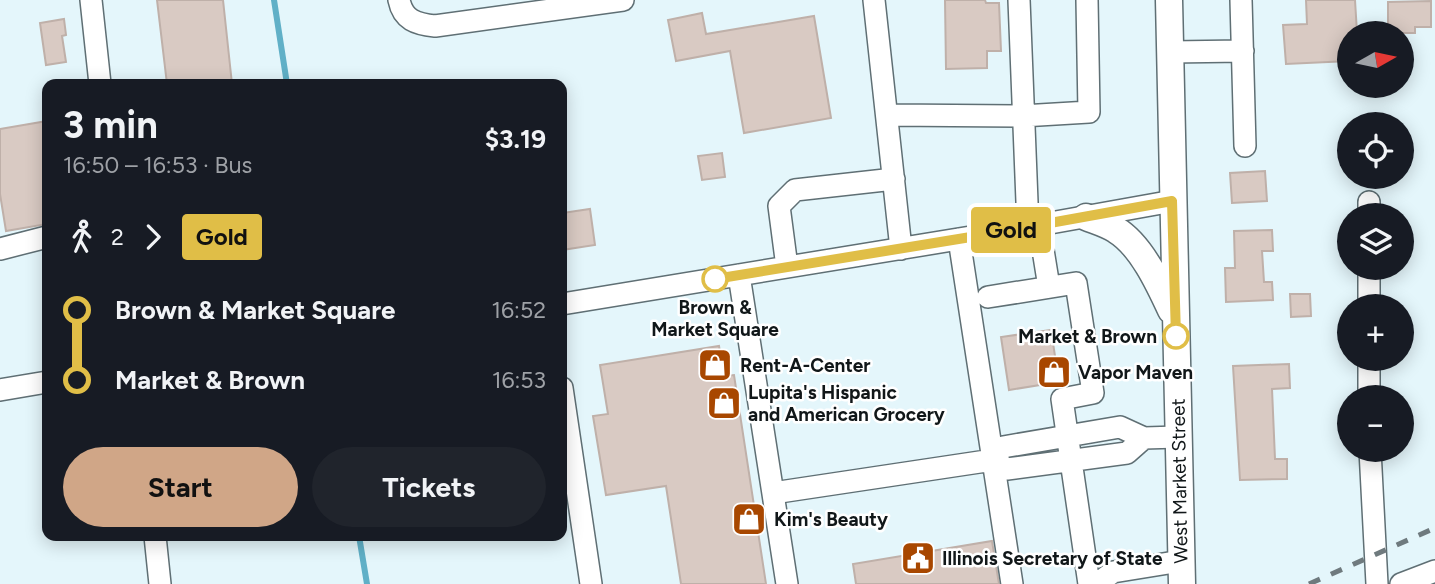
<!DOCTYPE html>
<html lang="en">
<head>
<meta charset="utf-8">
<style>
	:root { --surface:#171b24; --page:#20242c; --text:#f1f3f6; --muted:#9ea1a6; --accent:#d0a687 }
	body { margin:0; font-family:Figtree,sans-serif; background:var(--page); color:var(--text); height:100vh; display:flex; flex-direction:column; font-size:26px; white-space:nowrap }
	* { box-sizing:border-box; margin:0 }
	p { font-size:23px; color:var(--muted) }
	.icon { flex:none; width:38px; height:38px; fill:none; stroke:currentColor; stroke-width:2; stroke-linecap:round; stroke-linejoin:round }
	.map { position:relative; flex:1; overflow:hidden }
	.side { position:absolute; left:42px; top:79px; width:525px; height:462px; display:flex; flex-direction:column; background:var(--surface); border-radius:14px; box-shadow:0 4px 18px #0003 }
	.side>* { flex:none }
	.badge { padding:0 14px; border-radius:5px; font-size:24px; line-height:46px }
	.needle { width:46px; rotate:81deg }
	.buttons { position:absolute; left:1337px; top:21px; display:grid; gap:14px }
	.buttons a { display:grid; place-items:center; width:77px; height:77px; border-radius:50%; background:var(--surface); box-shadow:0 4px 18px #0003; font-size:35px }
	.map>.badge { position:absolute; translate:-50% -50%; box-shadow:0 0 0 4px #fff }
	.legs { display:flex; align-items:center; gap:10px; height:77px; padding:0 21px; font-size:23px }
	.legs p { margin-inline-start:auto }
	.summary { display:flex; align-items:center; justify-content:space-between; height:119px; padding:0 21px }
	h1 { font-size:38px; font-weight:700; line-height:52px }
	.cta { display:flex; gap:14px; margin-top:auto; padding:14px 21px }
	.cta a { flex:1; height:80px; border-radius:42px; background:var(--accent); color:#111; font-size:28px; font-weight:700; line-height:80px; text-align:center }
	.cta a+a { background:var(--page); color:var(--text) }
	ul { padding:0 21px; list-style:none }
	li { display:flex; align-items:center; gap:24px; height:70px; font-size:26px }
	li i { display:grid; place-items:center; width:10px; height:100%; margin:0 9px; background:currentColor }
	li i::after { content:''; width:18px; height:18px; margin:-9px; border:5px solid; border-radius:50%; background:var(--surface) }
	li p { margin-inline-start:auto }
	li:first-child i { background:linear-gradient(#0000 50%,currentColor 0) }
	li:last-child i { background:linear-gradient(currentColor 50%,#0000 0) }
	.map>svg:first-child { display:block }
</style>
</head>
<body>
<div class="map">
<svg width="1435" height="584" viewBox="0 0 1435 584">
	<rect width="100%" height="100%" fill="#e4f6fb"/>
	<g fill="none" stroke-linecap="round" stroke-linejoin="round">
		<path stroke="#60b0c7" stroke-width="6" d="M274 0 287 84
			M359 536 367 584"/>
	</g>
	<path fill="#d9cac3" stroke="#bfb0a9" stroke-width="2" d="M157 0H223L232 84H167Z
		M945 0H985L986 3H999L1001 51H987V68L946 69Z
		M1306 0H1355L1357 33H1349V61L1286 64 1283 25 1307 24Z
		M1431 1V27H1415V33H1388V2Z
		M702 13 706 34 814 16 831 118 744 133 730 51 676 61 668 20Z
		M64 19 66 35 62 36 66 62 46 65 40 23Z
		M47 121V224L6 231 0 194V129Z
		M722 153 725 177 702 180 698 156Z
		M1265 171 1267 201 1232 203 1230 173Z
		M590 209 595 245 562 250V213Z
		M1272 230 1273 251H1262L1264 282H1272L1273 300 1226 302 1225 268H1235L1234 231Z
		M1290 294H1310L1311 316 1291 317Z
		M1051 330 1059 382 1009 390 1001 337Z
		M719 346 724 376 734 375 766 584H681L666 486 606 495 593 416 608 414 600 365Z
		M1289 364 1290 388 1272 389 1275 459H1287V479L1240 480 1233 366Z
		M992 541 999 584H856L853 564Z"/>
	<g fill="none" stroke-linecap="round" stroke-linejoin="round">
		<g stroke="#5f6f74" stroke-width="24">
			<path id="minor" d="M91 0 100 84
				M399 0C403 20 416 24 435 26L623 0
				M874 0 901 249
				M1019 0 1028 227
				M1241 0 1245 146
				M1170 52 1243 51
				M888 115 1022 116 1089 112 1087 0
				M1369 202V215
				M1039 225 1049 287
				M959 239 1012 584
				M0 249 47 237
				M787 267 779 206 795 190 894 179
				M1369 268V306
				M739 275 787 584
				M988 297 1076 283 1093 393 1062 399 1089 584
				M562 304 989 234 1173 201
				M1369 359V397
				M562 388 591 584
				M0 390 47 382
				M1370 450 1377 584
				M993 460 1003 447 1120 427 1144 438 1178 437
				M773 493 993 460 1007 469 1127 453 1144 438
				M155 536 160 584
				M1097 584 1113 572 1181 561
				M1401 584 1435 571"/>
		</g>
		<g stroke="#5f6f74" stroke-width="29">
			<path id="major" d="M1169 0 1182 584
				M1086 217C1096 221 1107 224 1116 230 1141 245 1159 284 1171 310"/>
		</g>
		<use href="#minor" stroke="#fff" stroke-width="21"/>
		<use href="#major" stroke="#fff" stroke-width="26"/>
		<path stroke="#6f7a7e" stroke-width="5" stroke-dasharray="12 12" stroke-linecap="butt" d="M1309 584 1435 528"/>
	</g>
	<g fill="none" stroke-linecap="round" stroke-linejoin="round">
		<g stroke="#fff" stroke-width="16">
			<path id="line-1" d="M715 279 989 234 1172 201 1176 336"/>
		</g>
		<use href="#line-1" stroke="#e0be47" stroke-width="10"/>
	</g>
	<defs>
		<g id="shop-square" transform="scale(1.75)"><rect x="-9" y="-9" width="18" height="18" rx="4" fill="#a84700" stroke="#fff"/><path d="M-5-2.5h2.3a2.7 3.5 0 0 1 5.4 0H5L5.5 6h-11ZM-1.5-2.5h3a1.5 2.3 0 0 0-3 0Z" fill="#fff"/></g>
		<g id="civic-square" transform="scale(1.75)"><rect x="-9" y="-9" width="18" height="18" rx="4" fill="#a84700" stroke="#fff"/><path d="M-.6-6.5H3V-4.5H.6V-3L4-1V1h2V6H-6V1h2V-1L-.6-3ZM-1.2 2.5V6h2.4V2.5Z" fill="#fff"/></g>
	</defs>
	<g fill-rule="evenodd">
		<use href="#shop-square" x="715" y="365"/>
		<use href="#shop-square" x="1054" y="372"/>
		<use href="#shop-square" x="724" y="403"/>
		<use href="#shop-square" x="749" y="519"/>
		<use href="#civic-square" x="918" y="558"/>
	</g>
	<g fill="#fff" stroke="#e0be47" stroke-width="3.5">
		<circle cx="715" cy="279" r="12"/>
		<circle cx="1176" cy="336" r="12"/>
	</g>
	<g text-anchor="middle" stroke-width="5" stroke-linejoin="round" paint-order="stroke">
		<g font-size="19" font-weight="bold" fill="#111719" stroke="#fff">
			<text x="715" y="314">Brown &amp;<tspan x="715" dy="22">Market Square</tspan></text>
			<text x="1157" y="343" text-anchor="end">Market &amp; Brown</text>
		</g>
		<g font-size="19" font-weight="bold" fill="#111719" stroke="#fff" text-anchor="start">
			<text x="740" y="372">Rent-A-Center</text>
			<text x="1078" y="379">Vapor Maven</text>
			<text x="748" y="399">Lupita's Hispanic<tspan x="748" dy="22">and American Grocery</tspan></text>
			<text x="774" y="526">Kim's Beauty</text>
			<text x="942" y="565">Illinois Secretary of State</text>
		</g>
		<g font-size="19" fill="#111719" stroke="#fff">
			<text transform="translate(1179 481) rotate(-91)" y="7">West Market Street</text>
		</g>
	</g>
</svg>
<div class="buttons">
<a><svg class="needle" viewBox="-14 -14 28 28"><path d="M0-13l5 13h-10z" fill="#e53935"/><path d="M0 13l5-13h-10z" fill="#9ea1a6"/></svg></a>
<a><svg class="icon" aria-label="locate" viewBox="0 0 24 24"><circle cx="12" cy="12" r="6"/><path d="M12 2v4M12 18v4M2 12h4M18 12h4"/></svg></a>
<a><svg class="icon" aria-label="layers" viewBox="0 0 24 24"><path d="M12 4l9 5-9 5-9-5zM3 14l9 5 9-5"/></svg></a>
<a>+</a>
<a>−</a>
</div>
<b class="badge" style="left:1011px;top:230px;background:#e0be47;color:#111">Gold</b>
<section class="side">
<div class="summary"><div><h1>3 min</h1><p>16:50 – 16:53 · Bus</p></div><b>$3.19</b></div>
<div class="legs"><svg class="icon" aria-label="walk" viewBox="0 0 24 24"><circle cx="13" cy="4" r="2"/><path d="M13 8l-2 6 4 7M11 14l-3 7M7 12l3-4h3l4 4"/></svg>2<svg class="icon" aria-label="forward" viewBox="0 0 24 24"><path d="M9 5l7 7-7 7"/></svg><b class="badge" style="background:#e0be47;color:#111">Gold</b></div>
<ul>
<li><i style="color:#e0be47"></i><b>Brown &amp; Market Square</b><p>16:52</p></li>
<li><i style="color:#e0be47"></i><b>Market &amp; Brown</b><p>16:53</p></li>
</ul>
<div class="cta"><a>Start</a><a>Tickets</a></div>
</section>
</div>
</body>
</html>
